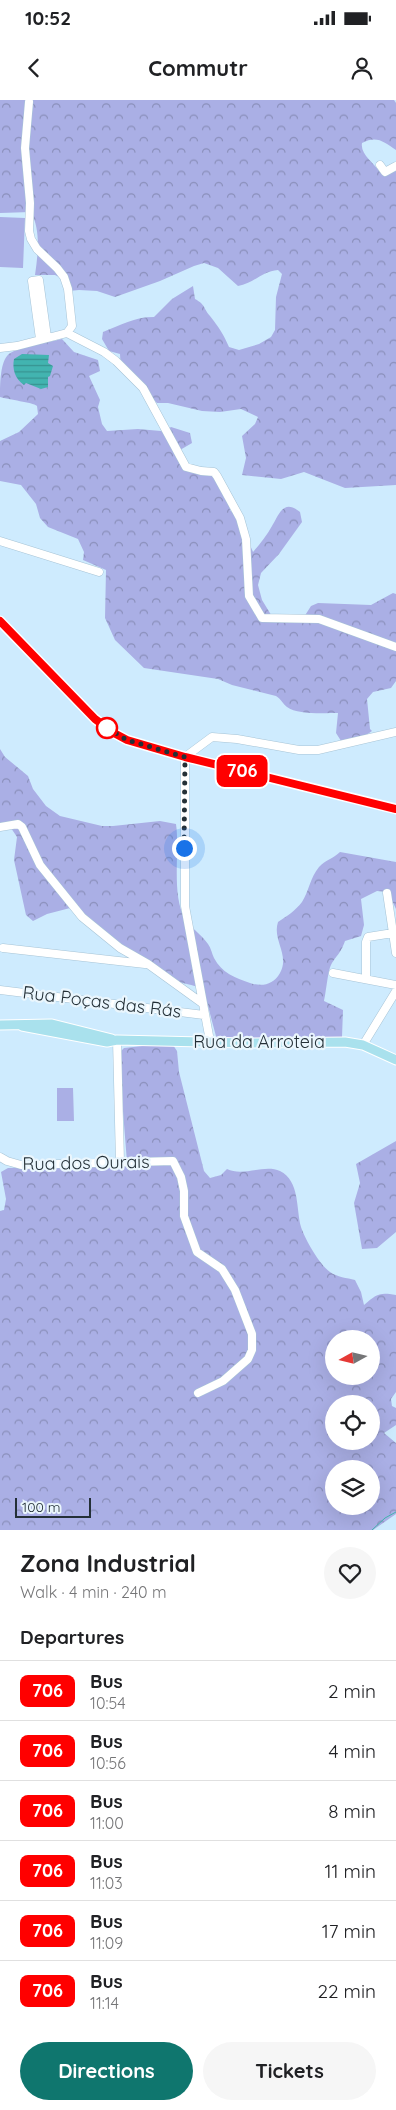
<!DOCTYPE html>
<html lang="en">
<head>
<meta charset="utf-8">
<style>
	:root { --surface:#fff; --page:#f6f6f6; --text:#202124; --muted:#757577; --line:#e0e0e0; --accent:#0f766e }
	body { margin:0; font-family:Quicksand,sans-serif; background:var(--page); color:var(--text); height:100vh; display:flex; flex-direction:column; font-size:19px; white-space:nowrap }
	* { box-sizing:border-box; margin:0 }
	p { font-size:16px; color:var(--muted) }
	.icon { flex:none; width:28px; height:28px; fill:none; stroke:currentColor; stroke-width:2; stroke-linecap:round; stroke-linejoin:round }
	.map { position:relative; height:1430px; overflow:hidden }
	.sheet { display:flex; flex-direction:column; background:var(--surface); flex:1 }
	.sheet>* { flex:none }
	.badge { padding:0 10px; border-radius:8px; font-size:18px; line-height:32px }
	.needle { width:32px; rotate:262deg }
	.controls { position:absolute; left:325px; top:1230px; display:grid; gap:10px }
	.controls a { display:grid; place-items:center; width:55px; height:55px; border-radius:50%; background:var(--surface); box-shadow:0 5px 20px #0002; font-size:25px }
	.scale { position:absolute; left:15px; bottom:12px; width:76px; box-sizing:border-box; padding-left:5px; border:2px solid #243037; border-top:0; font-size:14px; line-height:18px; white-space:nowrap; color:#243037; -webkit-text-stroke:4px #eaf6fd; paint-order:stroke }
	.you { position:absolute; width:25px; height:25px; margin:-12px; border:4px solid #fff; border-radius:50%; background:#1a73e8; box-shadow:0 0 0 8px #1a73e833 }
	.map>.badge { position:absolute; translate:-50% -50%; box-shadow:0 0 0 2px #fff }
	h2 { padding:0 20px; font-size:19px; line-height:45px }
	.round { display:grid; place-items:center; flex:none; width:52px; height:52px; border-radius:26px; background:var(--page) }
	.overview { display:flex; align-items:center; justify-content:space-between; height:85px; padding:0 20px }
	h1 { font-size:24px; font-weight:800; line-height:38px }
	.action { display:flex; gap:10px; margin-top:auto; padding:10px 20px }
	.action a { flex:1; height:58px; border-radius:30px; background:var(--accent); color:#fff; font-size:20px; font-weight:800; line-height:58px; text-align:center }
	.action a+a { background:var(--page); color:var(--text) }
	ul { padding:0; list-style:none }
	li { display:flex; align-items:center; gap:15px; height:60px; padding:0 20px; border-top:1px solid var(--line) }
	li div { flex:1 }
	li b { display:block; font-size:19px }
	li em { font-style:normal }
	li .badge { min-width:55px; font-weight:700; text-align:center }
	.status { display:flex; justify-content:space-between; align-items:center; height:35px; padding:0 25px; background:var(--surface); direction:ltr }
	.status svg { height:14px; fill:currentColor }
	header { display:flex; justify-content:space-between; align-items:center; height:65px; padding:0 20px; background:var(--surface); font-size:22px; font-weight:800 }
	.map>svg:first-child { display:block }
</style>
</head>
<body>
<div class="status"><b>10:52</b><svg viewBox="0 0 49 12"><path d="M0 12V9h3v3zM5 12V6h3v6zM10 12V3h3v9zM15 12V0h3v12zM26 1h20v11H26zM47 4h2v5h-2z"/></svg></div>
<header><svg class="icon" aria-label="back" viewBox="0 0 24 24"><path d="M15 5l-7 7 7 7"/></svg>Commutr<svg class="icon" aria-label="person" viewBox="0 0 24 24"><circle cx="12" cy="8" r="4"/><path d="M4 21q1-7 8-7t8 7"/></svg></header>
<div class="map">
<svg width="396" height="1430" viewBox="0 0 396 1430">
	<defs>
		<pattern id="forest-crowns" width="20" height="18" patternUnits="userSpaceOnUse" patternTransform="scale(1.25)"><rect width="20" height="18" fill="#aaafe5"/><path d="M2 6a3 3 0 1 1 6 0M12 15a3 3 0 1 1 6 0" fill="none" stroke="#8a8fba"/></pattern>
		<pattern id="water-rules" width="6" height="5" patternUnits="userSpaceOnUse" patternTransform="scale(1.25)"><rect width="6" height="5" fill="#42b4b0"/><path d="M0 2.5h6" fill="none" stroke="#379390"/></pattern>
	</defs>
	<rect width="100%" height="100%" fill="#ceebfe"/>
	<path fill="#aaafe5" d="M0 117 25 118 23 168 0 167Z
		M57 988H73L74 1021H57Z"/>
	<path fill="url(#forest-crowns)" fill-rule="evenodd" d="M0 0H394L396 3V50C384 42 377 35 362 43 360 54 374 63 380 72H388L396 69V385L345 388 304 372 281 379 242 375 246 358 242 336 255 324 258 317 241 309 220 312 202 311 168 303H157L121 271 120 254 109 251 102 239 103 232C121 225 134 217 154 217L172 199 193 186 195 199C206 205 203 208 210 216 218 226 224 235 229 247L239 250 259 244 271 237 275 230 276 197 282 174 278 170C262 171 253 184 238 186L218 168 204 163 194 166 160 181 115 197 97 191 79 190 69 191 65 180 55 175H35C38 154 41 131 31 112L0 113Z
		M62 239 74 252 98 260 100 271 89 276 100 300 98 307 102 324 107 331 138 329 161 331 163 332 171 327 190 333 192 343 180 350 182 362 216 377 228 398 230 410 239 419 253 452C260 444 267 435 272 426 279 415 283 398 300 412L302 422 279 454 261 473 258 485 262 500 273 518 304 517 311 506 318 503 371 505 393 493 396 494V581L391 588 373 592 367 599 370 629 372 631 350 646 343 644 336 633 338 613C325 613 297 615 287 607 283 604 281 599 276 596L232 585 218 579 144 568 115 540 105 518 106 470 83 460 84 452 78 439 48 427 40 418 36 404 21 385 0 381V341L19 332 38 314 37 306C32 302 9 300 0 297 0 287 0 264 7 256 14 247 50 242 62 239Z
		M0 649 5 657 28 676 33 689 46 706 60 716 102 726H113L160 721 176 724C180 752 171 794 185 819 188 825 203 836 208 844 211 848 212 854 214 858 222 873 235 878 250 883 262 887 273 885 280 873 290 855 272 840 278 822 287 816 295 811 302 802 309 791 310 778 319 767 325 760 333 759 340 752L396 762V809L388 792 377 791 361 799 364 825 361 836 345 841C340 855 337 854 331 865 328 870 326 893 324 901L343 910 342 937 310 940H217L204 891C194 883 182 885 172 879 136 860 105 833 74 807L47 814 33 821 26 815 14 760 17 737 11 728H0Z
		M152 945H173L177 951 179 972 204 1071 210 1078 221 1075 227 1069C243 1077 264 1064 280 1071 300 1081 296 1109 301 1127 305 1139 319 1164 330 1172 337 1177 347 1178 355 1180L361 1192 364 1205C377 1194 379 1192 396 1195V1292L391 1299 392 1306 396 1308V1325L384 1333 396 1343V1414L373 1430H0V1111L4 1110 6 1099 1 1072 8 1068 98 1065 122 1067 127 1062 119 961 121 951 124 948ZM334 1239H371V1276H334ZM334 1304H371V1341H334ZM334 1369H371V1406H334Z
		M396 1041V1132L377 1148 362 1149 354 1103 360 1083 356 1064Z"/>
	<path fill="url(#water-rules)" d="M22 254 49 255 48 263 53 266 50 276 48 277V287L41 289 26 283 24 285C15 279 12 269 14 259Z"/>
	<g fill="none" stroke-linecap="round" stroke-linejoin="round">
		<path stroke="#42b4b0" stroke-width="1" d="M372 1430 385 1418 396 1412"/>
		<g stroke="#a7c4d6" stroke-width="9">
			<path id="minor" d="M29 2 25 48 30 103 29 131 31 139 37 149 57 168 64 177 68 189 72 226 67 233
				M380 65 385 72 396 66
				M67 233 104 252 116 261 143 288 186 367 201 371 214 372 217 376 240 418 246 439 249 496 262 518 319 519 396 547
				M40 239 32 181 39 180 47 237
				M0 248 17 246 67 233
				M0 441 99 472
				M0 521 95 619 114 633 127 640 185 657 396 709
				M0 727 18 724 22 727 40 765 82 817 120 848 148 864 202 903
				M387 793 393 833
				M3 848 145 864
				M333 873 396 885
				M366 879V842L368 837 393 833 396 853
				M0 890 204 915
				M117 940 120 1062
				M210 941 185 806V657L212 637 237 639 299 650H318L396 632
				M363 945 396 891
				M0 1057 7 1061 21 1065 173 1061 181 1077 184 1091V1116L197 1152 222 1169 235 1190 252 1234V1250L248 1259 223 1281 198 1293"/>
		</g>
		<g stroke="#fff" stroke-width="11">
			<path id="major" d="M0 925 52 924 112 939
				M22 926 107 942 117 940 245 943 345 942 363 945 396 960"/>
		</g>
		<use href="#minor" stroke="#fff" stroke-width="8"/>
		<use href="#major" stroke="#a9e1ed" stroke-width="9"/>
	</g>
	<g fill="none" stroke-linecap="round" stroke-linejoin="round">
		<g stroke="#fff" stroke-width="11">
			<path id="line" d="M0 521 95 619 114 633 127 640 185 657 396 709"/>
		</g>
		<use href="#line" stroke="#f00" stroke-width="8"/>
		<path stroke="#243037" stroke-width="5" stroke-dasharray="0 9" d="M107 628 104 626 127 640 185 657 184 748"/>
	</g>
	<circle fill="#fff" stroke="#f00" stroke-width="2.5" cx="107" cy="628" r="10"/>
	<g text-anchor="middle" stroke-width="4.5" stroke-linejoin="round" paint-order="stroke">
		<g font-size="18" fill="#243037" stroke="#eaf6fd">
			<text transform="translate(102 902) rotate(7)" y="6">Rua Poças das Rás</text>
			<text x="259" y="948">Rua da Arroteia</text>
			<text transform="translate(86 1063) rotate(-1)" y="6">Rua dos Ourais</text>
		</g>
	</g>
</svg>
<div class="controls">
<a><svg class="needle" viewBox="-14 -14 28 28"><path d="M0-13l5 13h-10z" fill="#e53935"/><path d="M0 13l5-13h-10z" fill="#757577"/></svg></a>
<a><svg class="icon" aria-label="locate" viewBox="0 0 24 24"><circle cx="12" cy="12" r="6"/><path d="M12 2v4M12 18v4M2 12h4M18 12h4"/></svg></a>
<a><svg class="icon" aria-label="layers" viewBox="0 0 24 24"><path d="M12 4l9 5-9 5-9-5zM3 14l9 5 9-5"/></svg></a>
</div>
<div class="scale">100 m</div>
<div class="you" style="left:184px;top:748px"></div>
<b class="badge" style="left:242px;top:671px;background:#f00;color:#fff">706</b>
</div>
<section class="sheet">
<div class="overview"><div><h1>Zona Industrial</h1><p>Walk · 4 min · 240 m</p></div><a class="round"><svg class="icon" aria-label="heart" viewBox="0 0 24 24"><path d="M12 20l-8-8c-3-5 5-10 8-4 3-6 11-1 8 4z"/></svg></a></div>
<h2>Departures</h2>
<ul>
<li><span class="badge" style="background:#f00;color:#fff">706</span><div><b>Bus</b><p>10:54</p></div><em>2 min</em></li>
<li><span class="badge" style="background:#f00;color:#fff">706</span><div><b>Bus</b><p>10:56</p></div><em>4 min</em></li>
<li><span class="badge" style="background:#f00;color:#fff">706</span><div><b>Bus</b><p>11:00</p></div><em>8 min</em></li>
<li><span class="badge" style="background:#f00;color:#fff">706</span><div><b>Bus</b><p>11:03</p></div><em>11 min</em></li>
<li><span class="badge" style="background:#f00;color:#fff">706</span><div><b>Bus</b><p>11:09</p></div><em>17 min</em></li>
<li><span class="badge" style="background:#f00;color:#fff">706</span><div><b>Bus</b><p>11:14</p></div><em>22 min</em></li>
</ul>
<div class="action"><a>Directions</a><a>Tickets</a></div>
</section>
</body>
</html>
